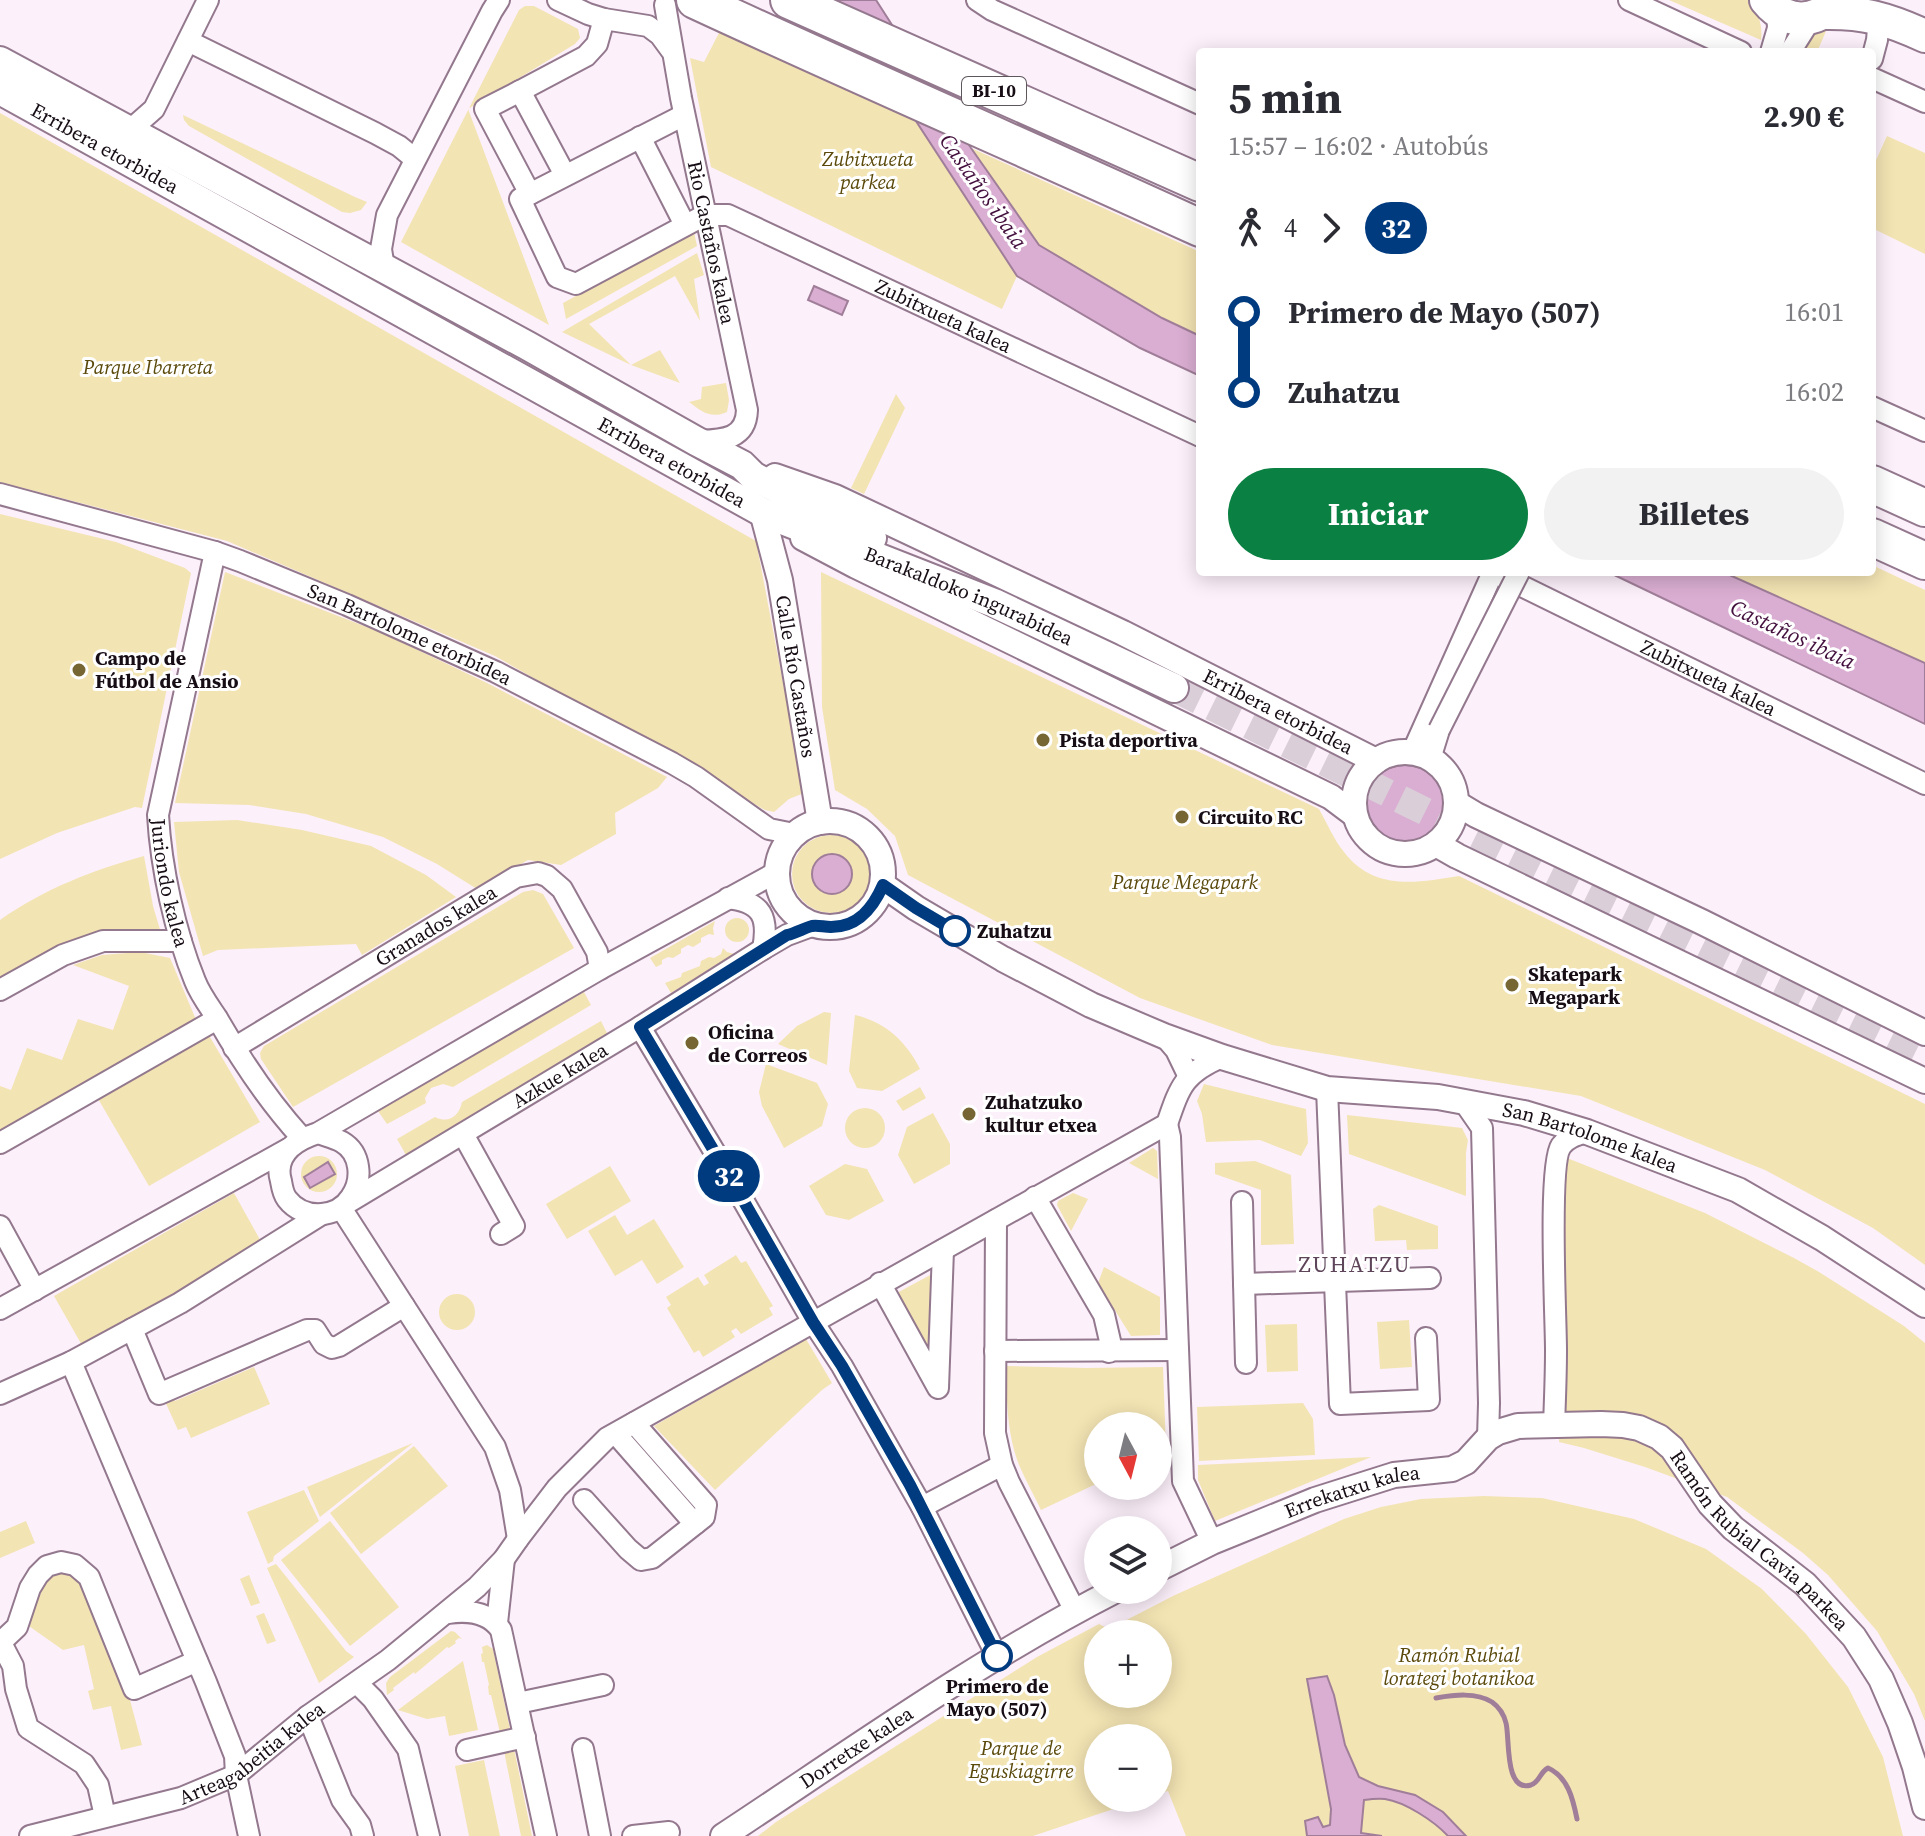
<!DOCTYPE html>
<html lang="es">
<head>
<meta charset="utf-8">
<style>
	:root { --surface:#fff; --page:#f2f2f3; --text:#2b2b33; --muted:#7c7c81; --accent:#0b8043 }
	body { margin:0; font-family:"Source Serif 4",serif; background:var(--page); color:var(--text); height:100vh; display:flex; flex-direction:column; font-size:30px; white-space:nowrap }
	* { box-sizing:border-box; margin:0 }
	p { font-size:26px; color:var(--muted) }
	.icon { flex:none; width:44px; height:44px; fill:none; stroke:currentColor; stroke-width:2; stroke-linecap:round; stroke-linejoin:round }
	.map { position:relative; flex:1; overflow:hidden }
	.details { position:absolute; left:1196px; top:48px; width:680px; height:528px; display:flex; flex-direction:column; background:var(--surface); border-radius:8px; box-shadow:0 4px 20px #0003 }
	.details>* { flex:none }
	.badge { padding:0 16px; border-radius:26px; font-size:28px; line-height:52px }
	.needle { width:52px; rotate:173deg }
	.controls { position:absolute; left:1084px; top:1412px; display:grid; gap:16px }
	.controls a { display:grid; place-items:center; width:88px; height:88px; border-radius:50%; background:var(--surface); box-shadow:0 4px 20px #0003; font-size:40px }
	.map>.badge { position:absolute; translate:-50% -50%; box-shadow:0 0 0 4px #fff }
	.legs { display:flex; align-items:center; gap:12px; height:88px; padding:0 32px; font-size:26px }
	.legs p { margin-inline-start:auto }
	.summary { display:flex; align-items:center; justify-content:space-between; height:136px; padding:0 32px }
	h1 { font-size:44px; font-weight:700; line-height:60px }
	.button { display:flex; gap:16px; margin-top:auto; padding:16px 32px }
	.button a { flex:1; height:92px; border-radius:48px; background:var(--accent); color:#fff; font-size:32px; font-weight:700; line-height:92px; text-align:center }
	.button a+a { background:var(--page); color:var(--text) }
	ul { padding:0 32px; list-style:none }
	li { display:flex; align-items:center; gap:28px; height:80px; font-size:30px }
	li i { display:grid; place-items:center; width:12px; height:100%; margin:0 10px; background:currentColor }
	li i::after { content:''; width:20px; height:20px; margin:-10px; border:6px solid; border-radius:50%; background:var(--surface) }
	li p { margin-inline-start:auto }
	li:first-child i { background:linear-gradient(#0000 50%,currentColor 0) }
	li:last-child i { background:linear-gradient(currentColor 50%,#0000 0) }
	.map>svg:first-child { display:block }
</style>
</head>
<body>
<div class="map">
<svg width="1925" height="1836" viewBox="0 0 1925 1836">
	<rect width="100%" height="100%" fill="#fcf0fa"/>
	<path fill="#f3e4b3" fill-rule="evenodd" d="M1669 0H1751C1758 14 1763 25 1761 40Z
		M525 6H534L578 29 580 38 575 44 468 109 549 325 401 242 519 10Z
		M1830 22 1817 52H1800L1808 35Z
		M721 29 777 58 831 80 915 120 1017 276 1002 309 711 167 690 58 704 62Z
		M0 113 756 541 804 793 789 799 774 812 765 810 495 656 227 541 0 482Z
		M183 115 355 197 367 202 361 210 350 213 342 212 189 126 184 120Z
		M1887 136 1925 153V254L1872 228V169Z
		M971 148 1200 252V336L1162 318 1039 245Z
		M694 232 697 246 566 319 563 303Z
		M697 253 704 275 694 279 700 321 675 276 589 324 631 365 660 350 680 383 631 365 562 332Z
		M726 383 729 400 727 412C711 419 702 412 689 402L701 399 702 387Z
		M896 394 905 408 864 494 851 488Z
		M0 514 116 542 185 568 191 573 142 808 135 807 57 833 0 859Z
		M1872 565 1925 590V667L1719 572H1872Z
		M225 572 382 633 487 683 667 777 658 788 615 813 616 834 561 865 528 860 477 889 437 864 383 837 306 814 249 805 175 803Z
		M821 572 1319 809C1327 823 1334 840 1344 852 1374 891 1416 883 1459 876L1925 1104V1265L1873 1228 1765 1170 1581 1096 1272 1045 1140 998 908 875 895 836 867 809 835 790 822 707Z
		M237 820 302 830 371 846 426 875 456 897 362 955 356 944 218 950 203 956 179 872 174 822Z
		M792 874a39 39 0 1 1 78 0a39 39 0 1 1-78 0Z
		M144 856 153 906 161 933 124 930 90 936 56 946 0 978V920C44 889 93 870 144 856Z
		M533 890 543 894 574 948 293 1107 261 1059 260 1053 264 1046 523 892Z
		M725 930a12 12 0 1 1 24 0a12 12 0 1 1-24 0Z
		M715 921 713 928 714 935 709 934 701 938V942L693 947 688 945 681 949V953L673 958 668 957 662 960V964L656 967 650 958Z
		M723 948 727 952 734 954 671 993 665 983 681 977 682 973 700 966 701 961 709 957 714 958 721 954Z
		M140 952 170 958 197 1022 0 1136V1086L11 1090 27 1048 62 1060 78 1019 113 1030 129 986 73 965 102 955Z
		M584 992 591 1005 453 1087 443 1084 431 1088 425 1098 426 1103 387 1124 378 1111Z
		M824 1012 831 1013 827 1065 778 1044 797 1026Z
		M855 1015C885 1022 906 1041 920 1069L882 1091 857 1088 849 1071Z
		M601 1021 608 1035 406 1155 397 1139 435 1117C449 1124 459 1116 462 1102Z
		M207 1032 260 1122 149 1186 97 1097Z
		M766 1064 817 1083 828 1104 822 1126 784 1148 762 1106 759 1092Z
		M1204 1084 1306 1109 1308 1143 1301 1156 1260 1140 1206 1142 1202 1114 1197 1101Z
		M920 1087 926 1098 903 1111 896 1101Z
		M845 1128a20 20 0 1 1 40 0a20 20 0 1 1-40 0Z
		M933 1113 950 1144V1164L914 1184 898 1155 907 1127Z
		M1347 1115 1462 1128 1468 1140 1466 1153V1196L1349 1154Z
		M1153 1148 1157 1151 1158 1179 1129 1163Z
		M301 1174a18 18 0 1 1 36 0a18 18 0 1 1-36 0Z
		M1562 1156 1705 1213 1794 1258 1819 1272 1904 1326 1925 1343V1721L1914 1694 1877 1631 1828 1575 1803 1553 1727 1497 1645 1467 1584 1448 1559 1442 1565 1347Z
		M1255 1161 1291 1175 1294 1244 1261 1245V1190L1215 1174V1163Z
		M845 1164 867 1169 884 1201 849 1220 826 1215 809 1186Z
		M610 1166 631 1201 567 1239 546 1204Z
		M234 1193 263 1245 83 1347 54 1296Z
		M1073 1193 1088 1199 1071 1231 1057 1205 1058 1201Z
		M1379 1205 1438 1226V1249L1407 1250 1406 1240 1375 1241 1373 1209Z
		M615 1215 627 1235 654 1219 684 1267 657 1284 642 1260 615 1276 588 1231Z
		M736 1255 741 1263 746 1261 773 1306 769 1308 773 1315 741 1334 736 1328 731 1331 735 1337 703 1357 699 1350 694 1353 667 1308 671 1305 666 1297 698 1277 704 1286 709 1283 704 1275Z
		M1104 1267 1160 1297V1335L1131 1336 1098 1283Z
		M934 1273 931 1361 895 1294Z
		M439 1312a18 18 0 1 1 36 0a18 18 0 1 1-36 0Z
		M1409 1320 1412 1367 1380 1369 1377 1322Z
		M1297 1324 1298 1371 1267 1372 1265 1325Z
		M806 1339 832 1383 822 1390 715 1490 654 1426Z
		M1007 1366 1086 1368 1163 1367 1166 1450 1158 1454V1426H1098V1483L1041 1510C1034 1495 1026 1481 1019 1465 1007 1434 1006 1399 1007 1366Z
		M254 1367 270 1404 191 1438 186 1427 178 1430 163 1397 171 1393 175 1401Z
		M1303 1403 1313 1419 1315 1455 1199 1461 1197 1407Z
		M413 1443 320 1517 307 1487Z
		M414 1446 448 1486 361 1554 330 1513Z
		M1371 1457 1215 1521 1198 1480V1465Z
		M304 1490 319 1521 274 1556 273 1561 268 1564 247 1512Z
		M1484 1496 1542 1498 1634 1519 1706 1549 1762 1589 1806 1634 1848 1687 1883 1757 1903 1836H1186L1168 1791 1158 1794V1738H1098V1798H1146L1033 1836H758L776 1822 1037 1657 1099 1624 1109 1629 1175 1595 1344 1519 1381 1507 1421 1499ZM1098 1634H1158V1694H1098Z
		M26 1521 35 1543 0 1558V1532Z
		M330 1521 399 1607 350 1646 281 1560Z
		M276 1564 346 1651 354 1657 319 1683 267 1568Z
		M68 1570 80 1575 126 1685 142 1745 121 1750 111 1706 93 1710 88 1691 94 1689 84 1645 63 1650 26 1624C29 1618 32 1612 35 1606 44 1582 38 1577 68 1570Z
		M249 1575 260 1603 251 1606 240 1579Z
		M264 1613 276 1641 267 1644 256 1616Z
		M451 1631 455 1632 462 1639 459 1638 455 1641 456 1643 449 1648 447 1647 415 1674 414 1672 393 1688 394 1690 387 1695 386 1683 390 1677Z
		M487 1645 493 1649 511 1734 501 1737 491 1695H489L488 1686 489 1685 484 1662H482L481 1654 483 1653 482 1647Z
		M463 1661 478 1730 449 1736 445 1716 427 1719 398 1710Z
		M513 1744 532 1836H521L503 1746Z
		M484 1760 500 1836H469L455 1766Z"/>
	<path fill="#daaed2" stroke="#a07e99" stroke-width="2" d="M837 0H876L971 148 1039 245 1162 318 1200 336V376L1140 348 1017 276Z
		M814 286 848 301 842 315 808 300Z
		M1608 572H1723L1925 663V724Z
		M1366 804a39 39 0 1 1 78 0a39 39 0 1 1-78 0Z
		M812 874a20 20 0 1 1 40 0a20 20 0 1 1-40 0Z
		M328 1162 335 1174 310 1188 304 1177Z
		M1327 1676 1334 1695 1345 1745 1359 1777 1378 1786 1415 1795 1443 1812 1466 1836H1448C1434 1821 1405 1802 1385 1799 1378 1798 1371 1799 1364 1800L1361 1833 1382 1836H1307L1305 1821 1318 1817 1323 1827 1330 1825 1331 1809 1307 1679Z"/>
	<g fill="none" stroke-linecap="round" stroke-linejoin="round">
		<path stroke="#a07e99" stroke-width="5" d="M1436 1698C1454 1695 1476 1692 1492 1702 1499 1707 1504 1715 1506 1723 1510 1738 1504 1793 1531 1785 1540 1782 1539 1773 1548 1768 1568 1777 1573 1799 1577 1819"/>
		<path stroke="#daced8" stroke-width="28" stroke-dasharray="28 14" stroke-linecap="butt" d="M1174 688 1925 1057"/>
		<g stroke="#93788e" stroke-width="24">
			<g id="minor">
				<path d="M558 0 588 14 604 19 648 26 660 35 671 50"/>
				<path d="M977 0 992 10 1200 104"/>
				<path d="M1629 0 1741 52"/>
				<path id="s1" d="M665 5 681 98 747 410C746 441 720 440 696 441"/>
				<path d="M188 41 375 133 399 146 415 159"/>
				<path d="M1771 52 1778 28 1777 10"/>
				<path d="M1790 52 1807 25 1816 16"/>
				<path d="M1872 59 1877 40 1879 18"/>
				<path d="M1872 78 1925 102"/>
				<path d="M520 91 586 56 597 44 604 19"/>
				<path id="s2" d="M684 115 520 199 557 277 576 284 705 215H728L1200 436"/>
				<path d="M129 131 154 109 208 0"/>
				<path d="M640 137 685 225"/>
				<path d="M530 194 485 109 520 91 565 175"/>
				<path d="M384 268 381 249 387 215 492 11 499 0"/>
				<path d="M1872 407 1925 431"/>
				<path id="s3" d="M0 494 215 552 240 561 347 605 496 672 672 763 696 777 769 829 794 834"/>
				<path id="s4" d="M215 552 158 815C161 868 175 932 195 981 200 994 209 1006 217 1018 241 1060 269 1102 302 1138"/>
				<path id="s5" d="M1493 572 1925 784"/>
				<path d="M1412 753 1493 572"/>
				<path d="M1430 759 1439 730"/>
				<path d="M728 898C762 902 769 917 763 949"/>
				<path d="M0 990 63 955 103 941H181"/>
				<path d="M640 1027 739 1193 813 1322 842 1366 922 1507 997 1656"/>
				<path d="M1164 1036 1176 1050 1189 1077"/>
				<path id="s6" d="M234 1048 516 877 538 873 547 876 562 889 597 952 600 969"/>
				<path d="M1327 1089 1340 1404 1429 1400 1426 1338"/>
				<path d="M1464 1102 1482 1128 1489 1403 1488 1438"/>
				<path d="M1167 1124 1170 1137 1183 1481 1212 1542"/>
				<path d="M318 1133C326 1136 335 1138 342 1142 361 1153 363 1180 351 1197 337 1219 303 1220 287 1199 283 1194 282 1187 281 1181 273 1154 296 1140 318 1133L600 969 777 872"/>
				<path d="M463 1134 514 1226 501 1234"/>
				<path d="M0 1143 217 1019"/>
				<path d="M1035 1197 1104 1315 1110 1341 1109 1352"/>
				<path id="s7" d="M349 1202 640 1027 763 949 787 935 814 925"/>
				<path d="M1242 1202 1246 1363"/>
				<path d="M341 1208 495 1447 510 1490 518 1539"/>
				<path d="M996 1220 995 1433 1002 1465 1009 1482 1075 1611"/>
				<path d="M0 1226 35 1290"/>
				<path d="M880 1283 938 1388 943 1250"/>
				<path d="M1244 1284 1430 1278"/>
				<path d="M0 1309 288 1149"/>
				<path d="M132 1329 159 1394 307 1330H315L324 1344 332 1348 339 1346 404 1306"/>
				<path d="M995 1351 1178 1350"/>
				<path d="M71 1362 206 1682 235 1756 236 1775 249 1836"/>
				<path d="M0 1394 71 1362 180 1303 322 1214"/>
				<path d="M1554 1425C1555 1400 1556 1375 1556 1350 1556 1318 1548 1165 1561 1146 1568 1137 1577 1135 1587 1132"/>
				<path d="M616 1434 695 1524"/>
				<path d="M584 1500 628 1549 641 1560 652 1558 704 1517 706 1505 634 1423"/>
				<path d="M922 1507 1002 1465"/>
				<path d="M448 1613C468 1610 489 1612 501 1630L546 1836"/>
				<path d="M497 1623 504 1559"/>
				<path d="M0 1643 17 1627 30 1588 38 1575 47 1566 61 1562 75 1565 89 1577 134 1689 197 1661"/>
				<path d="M1 1643 13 1666 16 1689 28 1728 84 1764 98 1785 105 1816"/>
				<path d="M357 1683 373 1699 408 1749 429 1836"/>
				<path d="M518 1703 603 1685"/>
				<path d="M308 1716 342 1800 360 1825 363 1836"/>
				<path d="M583 1749 600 1836"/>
				<path d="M467 1750 525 1737"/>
				<path id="s8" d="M30 1836 181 1798 236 1775 308 1716 388 1660 477 1587 504 1559 518 1539 557 1488 607 1438 1167 1124C1180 1086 1184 1073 1222 1057"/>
				<path d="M633 1836 669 1832"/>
			</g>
		</g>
		<g stroke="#93788e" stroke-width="28">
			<g id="tertiary">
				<path id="s9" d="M775 476 835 497 1123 633 1376 761"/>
				<path id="s10" d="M762 512 780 580 820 822"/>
				<path d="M803 538 856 566 1331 797 1355 815"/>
				<circle cx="1405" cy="803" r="51"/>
				<path d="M1456 803 1476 815 1702 922 1925 1033"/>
				<circle cx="830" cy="874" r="53"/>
				<path d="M1436 844 1457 856 1925 1081"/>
				<path id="s11" d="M883 885 916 908 1003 959 1091 1005 1164 1036 1222 1057 1327 1089 1438 1097 1524 1113 1587 1132 1738 1190 1822 1238 1925 1305"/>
				<path id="s12" d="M1158 1569 1212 1542 1315 1500 1394 1475 1452 1469 1466 1462 1488 1438 1498 1432 1518 1426 1601 1424 1623 1425 1639 1428 1659 1437 1672 1448 1710 1504 1733 1528 1805 1584 1854 1637 1881 1679 1900 1723 1915 1767 1925 1807"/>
				<path id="s13" d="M723 1836C852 1751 979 1660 1116 1590"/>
			</g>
		</g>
		<g stroke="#93788e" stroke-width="32">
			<g id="secondary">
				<path d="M0 61 528 346 696 441 742 465 753 476 872 538"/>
				<path id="s14" d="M0 90 762 512 994 603 1174 688"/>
			</g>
		</g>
		<g stroke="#93788e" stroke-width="36">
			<path id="primary" d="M1766 0C1786 25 1817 24 1837 0
				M1823 13C1864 12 1888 19 1925 36"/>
		</g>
		<g stroke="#93788e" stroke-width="40">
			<path id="motorway" d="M695 0C863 78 1032 151 1200 228
				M789 0 1200 183
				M1872 484 1925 508
				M1872 537 1925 561"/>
		</g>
		<use href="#minor" stroke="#fff" stroke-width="20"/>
		<use href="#tertiary" stroke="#fff" stroke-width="24"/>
		<use href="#secondary" stroke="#fff" stroke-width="28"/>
		<use href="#primary" stroke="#fff" stroke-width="32"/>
		<use href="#motorway" stroke="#fff" stroke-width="36"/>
		<g stroke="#93788e" stroke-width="24" stroke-linecap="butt">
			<path id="minor-bridge" d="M1439 730 1519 572"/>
		</g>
		<use href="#minor-bridge" stroke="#fff" stroke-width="20"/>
	</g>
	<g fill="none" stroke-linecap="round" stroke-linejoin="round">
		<g stroke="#fff" stroke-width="18">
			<path id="line-1" d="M955 931 916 908 883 885C873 908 858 927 831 927 824 927 818 925 812 926 804 928 796 933 787 935L640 1027 739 1193 813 1322 842 1366 910 1485 997 1656"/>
		</g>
		<use href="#line-1" stroke="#003b80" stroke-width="12"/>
	</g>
	<g fill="#766634" stroke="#fff" stroke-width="3">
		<circle cx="79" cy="670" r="8"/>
		<circle cx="1043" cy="740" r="8"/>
		<circle cx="1182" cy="817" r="8"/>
		<circle cx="1512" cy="985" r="8"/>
		<circle cx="692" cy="1043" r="8"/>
		<circle cx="969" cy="1114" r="8"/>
	</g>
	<g fill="#fff" stroke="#003b80" stroke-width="4">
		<circle cx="955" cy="931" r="14"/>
		<circle cx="997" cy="1656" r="14"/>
	</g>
	<g text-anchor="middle" stroke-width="6" stroke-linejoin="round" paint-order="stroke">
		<rect fill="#fff" stroke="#5d565b" stroke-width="2" x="962" y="77" width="64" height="28" rx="6"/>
		<g font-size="18" font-weight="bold" fill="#170d15">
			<text x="994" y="97">BI-10</text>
		</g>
		<g font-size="20" fill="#170d15" stroke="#fff">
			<text dy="7" stroke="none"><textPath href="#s14" startOffset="120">Erribera etorbidea</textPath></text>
			<text dy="7" stroke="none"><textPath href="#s1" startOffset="242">Rio Castaños kalea</textPath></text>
			<text dy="7" stroke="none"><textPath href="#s2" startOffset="698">Zubitxueta kalea</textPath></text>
			<text dy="7" stroke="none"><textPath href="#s14" startOffset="768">Erribera etorbidea</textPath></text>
			<text dy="7" stroke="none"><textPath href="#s14" startOffset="1094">Barakaldoko ingurabidea</textPath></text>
			<text dy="7" stroke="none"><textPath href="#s3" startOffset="434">San Bartolome etorbidea</textPath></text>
			<text dy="7" stroke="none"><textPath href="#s10" startOffset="168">Calle Río Castaños</textPath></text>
			<text dy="7" stroke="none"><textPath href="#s5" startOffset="240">Zubitxueta kalea</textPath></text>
			<text dy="7" stroke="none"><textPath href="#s9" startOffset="556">Erribera etorbidea</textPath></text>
			<text dy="7" stroke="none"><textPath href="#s4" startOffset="338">Juriondo kalea</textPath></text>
			<text dy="7" stroke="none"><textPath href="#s6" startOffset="236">Granados kalea</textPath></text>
			<text dy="7" stroke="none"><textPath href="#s7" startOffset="246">Azkue kalea</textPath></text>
			<text dy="7" stroke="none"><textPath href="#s11" startOffset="760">San Bartolome kalea</textPath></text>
			<text dy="7" stroke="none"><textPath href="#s12" startOffset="210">Errekatxu kalea</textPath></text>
			<text dy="7" stroke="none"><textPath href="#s12" startOffset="682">Ramón Rubial Cavia parkea</textPath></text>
			<text dy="7" stroke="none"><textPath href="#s13" startOffset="160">Dorretxe kalea</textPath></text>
			<text dy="7" stroke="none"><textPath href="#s8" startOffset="240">Arteagabeitia kalea</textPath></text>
		</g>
		<g font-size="20" font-style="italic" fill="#5a490a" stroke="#fff">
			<text x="868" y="166">Zubitxueta<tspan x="868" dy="23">parkea</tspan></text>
			<text x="148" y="374">Parque Ibarreta</text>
			<text x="1185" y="889">Parque Megapark</text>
			<text x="1459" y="1662">Ramón Rubial<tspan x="1459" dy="23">lorategi botanikoa</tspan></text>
			<text x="1021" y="1755">Parque de<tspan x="1021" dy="23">Eguskiagirre</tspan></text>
		</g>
		<g font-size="20" font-weight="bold" fill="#170d15" stroke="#fff" text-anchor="start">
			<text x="95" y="665">Campo de<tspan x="95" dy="23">Fútbol de Ansio</tspan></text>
			<text x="1059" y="747">Pista deportiva</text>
			<text x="1198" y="824">Circuito RC</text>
			<text x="1528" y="981">Skatepark<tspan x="1528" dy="23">Megapark</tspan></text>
			<text x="708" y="1039">Oficina<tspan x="708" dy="23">de Correos</tspan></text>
			<text x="985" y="1109">Zuhatzuko<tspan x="985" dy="23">kultur etxea</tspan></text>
		</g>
		<g font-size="20" font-weight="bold" fill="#170d15" stroke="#fff" text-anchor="start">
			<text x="977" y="938">Zuhatzu</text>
			<text x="997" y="1693" text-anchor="middle">Primero de<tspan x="997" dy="23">Mayo (507)</tspan></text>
		</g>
		<g font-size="22" font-style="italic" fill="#43103e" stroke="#fff">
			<text transform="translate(984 191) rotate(55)" y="8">Castaños ibaia</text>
			<text transform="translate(1793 634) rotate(25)" y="8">Castaños ibaia</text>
		</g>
		<g font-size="22" letter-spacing="2" fill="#5e455a" stroke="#fff">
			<text x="1355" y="1272">ZUHATZU</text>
		</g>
	</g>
</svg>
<div class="controls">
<a><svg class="needle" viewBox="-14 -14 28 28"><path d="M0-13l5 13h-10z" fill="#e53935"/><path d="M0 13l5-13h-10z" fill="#7c7c81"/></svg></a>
<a><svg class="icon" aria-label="layers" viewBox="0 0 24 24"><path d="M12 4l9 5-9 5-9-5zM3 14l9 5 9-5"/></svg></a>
<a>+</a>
<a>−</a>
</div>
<b class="badge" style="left:729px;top:1176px;background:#003b80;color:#fff">32</b>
<section class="details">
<div class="summary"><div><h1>5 min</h1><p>15:57 – 16:02 · Autobús</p></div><b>2.90 €</b></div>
<div class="legs"><svg class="icon" aria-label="walk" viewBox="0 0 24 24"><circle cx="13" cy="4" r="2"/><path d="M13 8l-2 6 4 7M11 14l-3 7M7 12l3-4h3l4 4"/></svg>4<svg class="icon" aria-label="forward" viewBox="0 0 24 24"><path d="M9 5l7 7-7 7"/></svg><b class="badge" style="background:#003b80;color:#fff">32</b></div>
<ul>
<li><i style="color:#003b80"></i><b>Primero de Mayo (507)</b><p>16:01</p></li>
<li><i style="color:#003b80"></i><b>Zuhatzu</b><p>16:02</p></li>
</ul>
<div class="button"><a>Iniciar</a><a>Billetes</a></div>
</section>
</div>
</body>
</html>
